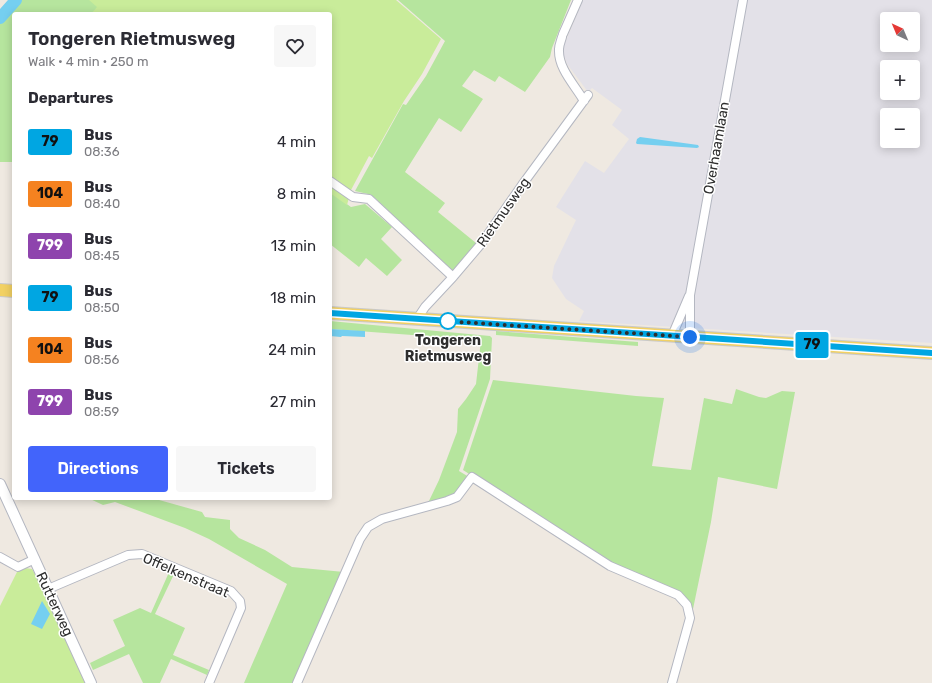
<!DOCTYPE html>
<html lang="en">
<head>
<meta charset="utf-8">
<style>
	:root { --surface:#fff; --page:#f7f7f7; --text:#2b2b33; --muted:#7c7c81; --accent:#4264fb }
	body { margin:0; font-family:Rubik,sans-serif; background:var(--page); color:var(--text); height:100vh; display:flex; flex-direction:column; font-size:15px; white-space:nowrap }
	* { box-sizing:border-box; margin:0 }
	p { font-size:13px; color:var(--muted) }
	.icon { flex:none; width:22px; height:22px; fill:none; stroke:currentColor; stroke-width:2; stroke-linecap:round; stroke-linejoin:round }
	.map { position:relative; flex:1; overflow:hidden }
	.panel { position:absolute; left:12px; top:12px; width:320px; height:488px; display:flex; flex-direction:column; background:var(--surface); border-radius:4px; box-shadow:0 2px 10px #0003 }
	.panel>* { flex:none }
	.badge { padding:0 8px; border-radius:3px; font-size:14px; line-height:26px }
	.needle { width:26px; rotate:316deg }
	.fabs { position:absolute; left:880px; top:12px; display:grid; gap:8px }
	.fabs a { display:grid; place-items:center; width:40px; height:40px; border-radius:4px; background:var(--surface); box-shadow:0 2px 10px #0003; font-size:20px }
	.you { position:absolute; width:20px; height:20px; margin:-10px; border:3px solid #fff; border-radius:50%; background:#1a73e8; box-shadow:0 0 0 6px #1a73e833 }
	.map>.badge { position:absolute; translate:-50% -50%; box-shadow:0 0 0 2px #fff }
	h2 { padding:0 16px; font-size:15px; line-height:36px }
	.round { display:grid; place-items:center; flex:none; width:42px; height:42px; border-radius:4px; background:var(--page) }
	.headline { display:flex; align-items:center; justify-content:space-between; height:68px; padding:0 16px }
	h1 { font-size:19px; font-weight:600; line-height:30px }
	.action { display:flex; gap:8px; margin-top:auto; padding:8px 16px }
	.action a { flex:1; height:46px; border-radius:4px; background:var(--accent); color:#fff; font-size:16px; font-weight:600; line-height:46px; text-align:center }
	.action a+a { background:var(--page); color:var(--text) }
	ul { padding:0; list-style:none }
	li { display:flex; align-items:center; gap:12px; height:52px; padding:0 16px }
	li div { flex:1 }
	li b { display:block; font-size:15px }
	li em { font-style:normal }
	li .badge { min-width:44px; font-weight:700; text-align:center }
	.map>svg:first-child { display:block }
</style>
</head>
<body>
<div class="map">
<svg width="932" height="683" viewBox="0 0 932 683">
	<rect width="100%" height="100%" fill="#efe9e1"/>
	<path fill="#e3e1e8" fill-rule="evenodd" d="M583 0H932V343L579 321 584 311 566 299 552 278 554 266 576 220 556 207 585 161 604 173 629 139 612 125 622 110 592 88 588 92 567 64 562 50ZM887 19H913V45H887ZM887 67H913V93H887ZM887 115H913V141H887Z"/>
	<path fill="#b6e59e" d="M20 0H91L101 9 97 14H14V162H0V23Z
		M398 0H571L552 48 550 57 525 92 499 76 495 82 474 70 462 86 483 99 461 132 439 118 405 172 445 203 438 212 476 243 452 272 375 198 368 194 355 191 403 104 406 105 426 76 445 41Z
		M330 192 351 207 365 204 392 227 381 239 402 260 387 276 366 258 359 267 330 244Z
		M330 321 490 336 492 338 490 379 459 471 469 477 456 495 428 503 439 480 457 432 458 409 466 399 476 384 481 340 330 329Z
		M496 331 638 342V346L496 335Z
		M493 380 636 396 664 398 652 466 691 470 704 398 732 404 736 389 759 397 766 398 782 391 795 392 777 489 718 477 711 522 693 609 686 600 610 564 463 470Z
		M88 498H152L202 512 205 517 230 520V529L239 538 265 550 292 567 344 572 295 683H244L287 584 209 539 185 528 115 502 103 505Z
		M170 570 175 572 155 614 185 628 173 655 209 670 207 675 171 659 160 683H143L129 654 93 670 90 663 125 646 113 620 140 608 151 613Z"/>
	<path fill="#c9ec9a" d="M89 0H396L441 39 422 74 404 101 372 158 369 156 351 190 347 205 330 193V14H91L97 7Z
		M25 568 32 569 38 578 85 683H0V606L17 572Z"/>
	<path fill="#75cff0" d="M640 137 698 145 699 147 697 148 637 144 636 143 637 139Z
		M330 329 365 331V337L342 336 341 337 330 336Z
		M42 601 50 614 42 629 31 624Z"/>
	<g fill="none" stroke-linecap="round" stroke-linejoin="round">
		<path stroke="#75cff0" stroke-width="12" d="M0 18 16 0"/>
		<g stroke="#b4b7c1" stroke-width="10">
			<path id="minor" d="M563 34 578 0
				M562 37C561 41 559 45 559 49 558 69 575 85 584 101
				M330 181 353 197 369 199 453 277
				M417 319 425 307 453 277 481 244 522 185 588 95
				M672 336 689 296
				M690 337V295L743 0
				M0 557 18 567 35 559
				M48 589 128 555 142 554 231 591 240 601 241 608 209 683
				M297 683 360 539 368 527 382 519 447 501 457 497 472 477 610 566 678 595 687 605 690 618 672 683"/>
		</g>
		<g stroke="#b4b7c1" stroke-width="12">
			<path id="tertiary" d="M0 484 91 683"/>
		</g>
		<g stroke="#c9c9c9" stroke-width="14">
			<path id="primary" d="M0 290 14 291
				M330 313 932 353"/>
		</g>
		<use href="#minor" stroke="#fff" stroke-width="8"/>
		<use href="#tertiary" stroke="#fff" stroke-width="10"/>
		<use href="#primary" stroke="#f2d163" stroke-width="12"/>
	</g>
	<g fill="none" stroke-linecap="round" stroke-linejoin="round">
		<g stroke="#fff" stroke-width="9">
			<path id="line" d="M330 313 932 353"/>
		</g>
		<use href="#line" stroke="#00a6e2" stroke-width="6"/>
		<path stroke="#2e2e2e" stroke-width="4" stroke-dasharray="0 7.2" d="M448 321H444L690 337"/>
	</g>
	<circle fill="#fff" stroke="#00a6e2" stroke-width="2" cx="448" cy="321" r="8"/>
	<g text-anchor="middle" stroke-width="3" stroke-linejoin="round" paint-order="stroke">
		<g font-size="14" fill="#2e2e2e" stroke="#fff">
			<text transform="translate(716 148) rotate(-80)" y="5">Overhaamlaan</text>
			<text transform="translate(503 212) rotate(-55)" y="5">Rietmusweg</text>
			<text transform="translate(186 575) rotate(23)" y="5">Offelkenstraat</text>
			<text transform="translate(55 604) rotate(65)" y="5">Rutterweg</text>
		</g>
		<g font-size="14" font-weight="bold" fill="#2e2e2e" stroke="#fff">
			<text x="448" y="345">Tongeren<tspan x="448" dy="16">Rietmusweg</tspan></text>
		</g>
	</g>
</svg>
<div class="fabs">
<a><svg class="needle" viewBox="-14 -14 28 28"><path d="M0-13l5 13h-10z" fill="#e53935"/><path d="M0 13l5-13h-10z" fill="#7c7c81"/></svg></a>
<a>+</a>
<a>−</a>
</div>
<div class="you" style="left:690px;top:337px"></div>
<b class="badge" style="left:812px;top:345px;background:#00a6e2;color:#111">79</b>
<section class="panel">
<div class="headline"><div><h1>Tongeren Rietmusweg</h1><p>Walk · 4 min · 250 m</p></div><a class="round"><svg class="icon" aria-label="heart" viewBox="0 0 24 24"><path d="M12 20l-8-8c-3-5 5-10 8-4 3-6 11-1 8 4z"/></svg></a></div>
<h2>Departures</h2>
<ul>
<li><span class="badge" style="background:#00a6e2;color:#111">79</span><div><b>Bus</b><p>08:36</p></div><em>4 min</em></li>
<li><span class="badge" style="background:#f58220;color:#111">104</span><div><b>Bus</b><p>08:40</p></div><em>8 min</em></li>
<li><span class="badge" style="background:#8e44ad;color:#fff">799</span><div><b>Bus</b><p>08:45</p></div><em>13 min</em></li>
<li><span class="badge" style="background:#00a6e2;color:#111">79</span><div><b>Bus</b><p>08:50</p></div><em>18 min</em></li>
<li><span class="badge" style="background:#f58220;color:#111">104</span><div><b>Bus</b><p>08:56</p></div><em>24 min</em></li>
<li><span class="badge" style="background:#8e44ad;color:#fff">799</span><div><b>Bus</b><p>08:59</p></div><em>27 min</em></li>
</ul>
<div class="action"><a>Directions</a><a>Tickets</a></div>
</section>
</div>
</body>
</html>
